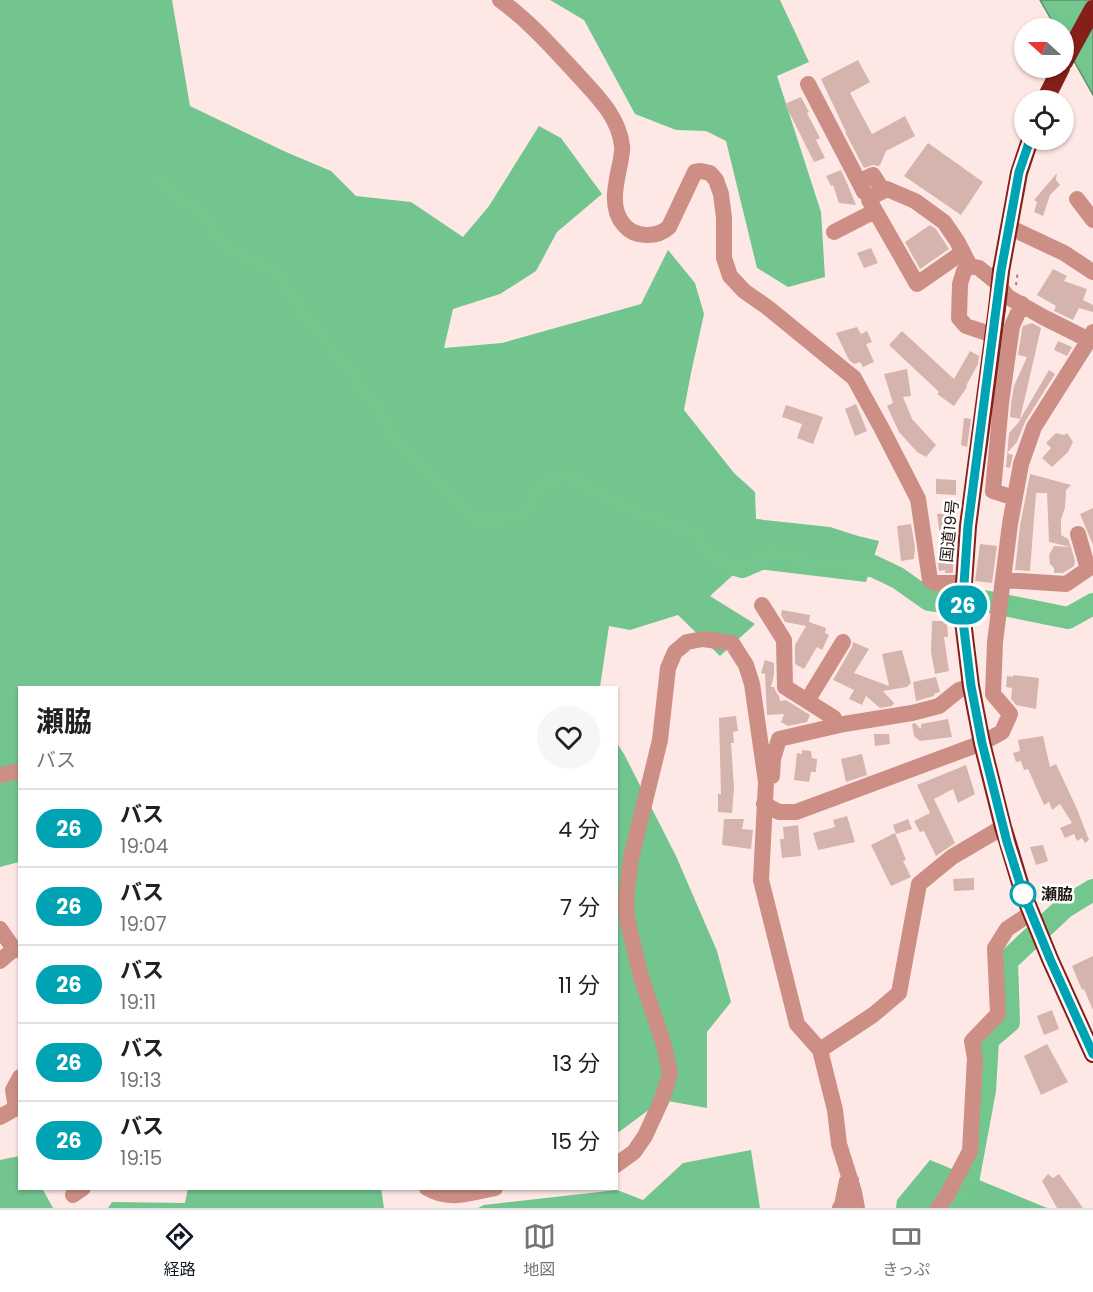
<!DOCTYPE html>
<html lang="ja">
<head>
<meta charset="utf-8">
<style>
	:root { --surface:#fff; --page:#f6f6f6; --text:#202124; --muted:#757577; --line:#e0e0e0; --accent:#111827 }
	body { margin:0; font-family:Poppins,"Noto Sans JP",sans-serif; background:var(--page); color:var(--text); height:100vh; display:flex; flex-direction:column; font-size:22px; white-space:nowrap }
	* { box-sizing:border-box; margin:0 }
	p { font-size:20px; color:var(--muted) }
	.icon { flex:none; width:33px; height:33px; fill:none; stroke:currentColor; stroke-width:2; stroke-linecap:round; stroke-linejoin:round }
	.map { position:relative; flex:1; overflow:hidden }
	.details { position:absolute; left:18px; top:686px; width:600px; height:504px; display:flex; flex-direction:column; background:var(--surface); border-radius:0px; box-shadow:0 2px 4px #0004 }
	.details>* { flex:none }
	.badge { padding:0 12px; border-radius:20px; font-size:21px; line-height:39px }
	.needle { width:39px; rotate:291deg }
	.fabs { position:absolute; left:1014px; top:18px; display:grid; gap:12px }
	.fabs a { display:grid; place-items:center; width:60px; height:60px; border-radius:50%; background:var(--surface); box-shadow:0 2px 4px #0004; font-size:30px }
	.map>.badge { position:absolute; translate:-50% -50%; box-shadow:0 0 0 3px #fff }
	.round { display:grid; place-items:center; flex:none; width:63px; height:63px; border-radius:32px; background:var(--page) }
	.headline { display:flex; align-items:center; justify-content:space-between; height:102px; padding:0 18px }
	h1 { font-size:28px; font-weight:700; line-height:45px }
	ul { padding:0; list-style:none }
	li { display:flex; align-items:center; gap:18px; height:78px; padding:0 18px; border-top:2px solid var(--line) }
	li div { flex:1 }
	li b { display:block; font-size:22px }
	li em { font-style:normal }
	li .badge { min-width:66px; font-weight:700; text-align:center }
	.tabs { display:flex; justify-content:space-around; align-items:center; height:84px; border-top:2px solid var(--line); background:var(--surface); font-size:16px; color:var(--muted) }
	.tabs a { display:grid; justify-items:center; gap:3px }
	.tabs .on { color:var(--accent) }
	.map>svg:first-child { display:block }
</style>
</head>
<body>
<div class="map">
<svg width="1093" height="1208" viewBox="0 0 1093 1208">
	<rect width="100%" height="100%" fill="#fee8e5"/>
	<path fill="#72c58e" d="M0 0H172L190 106 286 152 331 171 356 196 411 202 463 237 489 206 539 126 561 138 602 194 557 232 536 271 500 294 453 309 444 348 502 343 641 304 668 250 695 283 704 314 691 373 684 410 734 473 755 492 756 519 830 527 858 536 879 541 866 582 742 567 710 596 755 624 720 656 678 615 630 630 609 626 600 687H20L19 862 0 867Z
		M550 0H780L809 62 777 76 821 212 825 277 788 287 757 268 726 141 706 131 676 130 635 114 584 20Z
		M616 742 624 754 676 856 717 951 731 1002 707 1032V1108L662 1100 619 1132 616 1131Z
		M751 1150 760 1208H478L484 1205 617 1190 643 1200 683 1163Z
		M19 1156 20 1188H42L53 1208H0V1160Z
		M930 1160 1047 1208H896L897 1200Z
		M188 1188H381L384 1208H108L112 1202 185 1203Z"/>
	<path fill="#72c68e" stroke="#5a926a" stroke-width="1.5" d="M1040 0H1093V95L1064 43V28H1056Z"/>
	<g fill="none" stroke-linecap="round" stroke-linejoin="round">
		<path stroke="#72c68e" stroke-width="22" d="M160 182 204 216 226 248 274 270 314 326 377 406 396 440 462 506 482 523 522 514 544 483 568 476 642 514 698 534 707 556 742 567 775 553 812 564 873 566 898 578 929 600 937 601 979 600 1068 618 1093 604
			M948 1208 968 1182 985 1090 988 1040 1009 1022 1007 961 1065 907 1093 890"/>
	</g>
	<path fill="#d5b4ae" d="M858 60 870 82 850 93 872 134 905 116 915 136 886 151 880 165 878 166 873 165 864 168 845 132H846L821 79Z
		M801 97 809 112 807 113 820 138 816 140 825 158 814 162 785 104Z
		M928 143 983 182 961 215 904 176Z
		M841 170 847 183 856 205 839 203 833 185 831 186 826 176Z
		M1057 173 1056 180 1060 185 1050 195 1043 216 1034 212 1037 202 1034 200Z
		M930 225 936 229 949 249 920 269 905 242Z
		M871 248 878 263 864 268 857 253Z
		M1053 269 1067 276 1064 281 1087 289 1083 300 1093 305V312L1079 308 1073 320 1054 311 1056 306 1037 295Z
		M1032 323 1041 328 1020 419 1010 417 1011 404 1014 386 1027 357 1018 355 1022 329 1023 326Z
		M857 327 861 334 867 331 872 342 866 344 874 362 863 367 860 362 854 364 849 360 836 333Z
		M902 331 954 379 970 351 979 356 978 364 966 386 967 387 954 406 937 394 939 392 889 345Z
		M1058 341 1072 347 1067 356 1054 350Z
		M907 369 911 396 903 397 912 419 936 445 926 457 917 452 899 432 887 406 893 403 884 374Z
		M1049 370 1055 374 1025 422 1017 442 1007 453 1013 455 1010 468 1006 467 1009 433 1018 423Z
		M856 404 867 431 855 436 845 409Z
		M786 405 823 417 813 444 797 438 802 424 782 417Z
		M964 418 971 419 967 447 961 445Z
		M1056 433 1064 435 1067 433 1073 442 1068 452 1052 467 1042 458 1051 448 1046 443Z
		M1030 474 1071 485 1066 490 1065 508 1061 519V535L1068 539 1071 547 1049 542 1047 493H1036L1030 571 1015 570 1020 526Z
		M936 479 956 480V495L936 494Z
		M1093 508V545L1080 514Z
		M954 512 956 531 955 547H953V573H945V570L939 571 937 556H943L937 514Z
		M911 524 915 547 914 559 901 561 897 526Z
		M980 544 997 546 992 583 975 581Z
		M1054 546 1071 547 1075 561 1074 566 1063 573H1054V568L1050 564 1049 555Z
		M782 610 810 615 809 622 826 628 825 633 829 635 822 650 817 647 804 669 795 664V645L806 626 785 622 781 615Z
		M932 621H947L948 637H944L949 671 935 674 931 652Z
		M853 642 869 649 854 673 889 686 882 654 902 650 911 683 907 687 883 691 894 703 892 706 880 708 866 696 862 705 849 699 854 690 833 680 852 647Z
		M765 660 774 663V675L771 687H774L776 692 779 696 780 701 786 700 810 715 807 722 788 726 781 722 784 714 767 715 765 674 761 673Z
		M1013 675 1039 678 1036 709 1016 705 1011 699 1012 688 1006 687 1007 676 1013 677Z
		M936 677 940 692 934 694V696L916 701 913 682Z
		M736 716 738 731 733 732 734 743H731L734 788 732 813 718 812V794H721L719 718Z
		M948 719 952 737 920 741 914 736 912 724 915 723 921 729V724Z
		M874 734H889L890 744 875 746Z
		M1043 736 1050 767 1056 764 1077 809 1089 840 1085 843 1082 838 1077 841 1074 834 1065 838 1060 828 1072 823 1060 804 1052 810 1049 802 1044 805 1028 769 1024 770 1021 761 1016 762 1013 753 1020 751 1018 740Z
		M802 750 811 751 812 758 817 759 816 772H811L809 782 794 780 797 753 802 754Z
		M862 754 867 775 846 782 841 759Z
		M966 765 975 794 958 803 953 789 934 799 955 843 936 856 924 831 920 832 914 821 930 813 917 785Z
		M847 816 855 842 818 850 813 833 835 827 833 820Z
		M724 819H744L742 829 753 830 751 849 722 845Z
		M908 819 912 829 896 834 893 825Z
		M798 825 801 856 782 858 780 839H784L783 827Z
		M895 833 906 860 903 861 911 877 891 886 871 845Z
		M1043 845 1048 861 1036 865 1030 847Z
		M974 878V890L954 891 953 879Z
		M1093 956V1010L1084 989 1082 990 1072 966Z
		M1052 1010 1059 1029 1044 1035 1037 1016Z
		M1047 1044 1068 1082 1041 1095 1024 1056Z
		M1048 1174 1053 1178 1059 1174 1083 1208H1057L1042 1181Z"/>
	<g fill="none" stroke-linecap="round" stroke-linejoin="round">
		<path stroke="#93827f" stroke-width="2" stroke-dasharray="3 4.5" stroke-linecap="butt" d="M1016 285 1018 270"/>
		<path stroke="#cd8e85" stroke-width="16" d="M500 0C529 21 552 47 576 73 595 94 619 116 622 146 623 150 621 155 621 159 617 180 608 207 624 225 635 238 657 238 669 227L695 172 701 171 710 173 716 180 721 194 724 218V258L730 276 744 291 767 307 854 378 882 429 918 499 930 580 935 583H964
			M808 84 859 182
			M864 192 859 182 873 175 883 191
			M1077 199 1093 220
			M1009 227 1064 253 1093 272
			M834 232 875 211
			M963 252 917 284 869 200 875 195 887 189 915 201 944 222 957 241 970 266
			M993 335 966 326 959 318 960 284 964 271 970 266 979 268 995 281 1008 297 1043 317 1089 340 1093 332
			M1014 498 993 491 1001 403 1012 326 1022 304
			M1003 580 1066 584 1088 569 1078 534
			M762 605 784 640 785 687 834 718 836 726
			M807 701 843 642
			M0 775 20 771
			M772 776 773 759 779 739 844 724 912 713 939 706 959 690 971 686
			M764 804 779 812H796L982 743 1002 732 1010 714 993 694 995 642 1010 524 1021 464 1034 427 1089 340
			M0 929 14 949
			M0 961 14 949 20 950
			M820 1050 873 1015 899 993 919 884 952 857 1003 827
			M16 1108 13 1090 20 1077
			M0 1117 20 1106
			M616 1165 634 1152 645 1136 662 1099 670 1074 664 1045 641 977 627 918 626 897 631 858 660 740 668 668 675 652 687 642 703 639 732 643 746 665 752 684 766 782 761 880 797 1024 820 1050 835 1110 839 1144 854 1192 857 1208
			M427 1188C450 1202 471 1192 495 1188
			M73 1195 83 1188
			M840 1208 842 1205 847 1181 851 1180
			M938 1208 946 1197 970 1151 975 1058 972 1041 998 1014 995 948 1007 929 1031 913"/>
		<path stroke="#861f19" stroke-width="18" d="M1064 62 1093 9
			M1045 100 1061 68
			M1001 271 1019 173 1030 140
			M997 308 968 526 964 583 963 621 971 686 982 743 1003 827 1023 893 1050 959 1093 1054"/>
		<path stroke="#861f19" stroke-width="18" d="M997 308 1001 271"/>
	</g>
	<g fill="none" stroke-linecap="round" stroke-linejoin="round">
		<g stroke="#fff" stroke-width="14">
			<path id="line" d="M1030 140 1019 172 1001 271 968 526 964 584 963 621 971 686 982 743 1007 842 1023 893 1050 959 1093 1054"/>
		</g>
		<use href="#line" stroke="#00a3b4" stroke-width="9"/>
	</g>
	<circle fill="#fff" stroke="#00a3b4" stroke-width="3" cx="1023" cy="894" r="12"/>
	<g text-anchor="middle" stroke-width="5" stroke-linejoin="round" paint-order="stroke">
		<g font-size="16" fill="#231715" stroke="#fff">
			<text transform="translate(949 531) rotate(-84)" y="6">国道19号</text>
		</g>
		<g font-size="16" font-weight="bold" fill="#231715" stroke="#fff" text-anchor="start">
			<text x="1041" y="900">瀬脇</text>
		</g>
	</g>
</svg>
<div class="fabs">
<a><svg class="needle" viewBox="-14 -14 28 28"><path d="M0-13l5 13h-10z" fill="#e53935"/><path d="M0 13l5-13h-10z" fill="#757577"/></svg></a>
<a><svg class="icon" aria-label="locate" viewBox="0 0 24 24"><circle cx="12" cy="12" r="6"/><path d="M12 2v4M12 18v4M2 12h4M18 12h4"/></svg></a>
</div>
<b class="badge" style="left:963px;top:605px;background:#00a3b4;color:#fff">26</b>
<section class="details">
<div class="headline"><div><h1>瀬脇</h1><p>バス</p></div><a class="round"><svg class="icon" aria-label="heart" viewBox="0 0 24 24"><path d="M12 20l-8-8c-3-5 5-10 8-4 3-6 11-1 8 4z"/></svg></a></div>
<ul>
<li><span class="badge" style="background:#00a3b4;color:#fff">26</span><div><b>バス</b><p>19:04</p></div><em>4 分</em></li>
<li><span class="badge" style="background:#00a3b4;color:#fff">26</span><div><b>バス</b><p>19:07</p></div><em>7 分</em></li>
<li><span class="badge" style="background:#00a3b4;color:#fff">26</span><div><b>バス</b><p>19:11</p></div><em>11 分</em></li>
<li><span class="badge" style="background:#00a3b4;color:#fff">26</span><div><b>バス</b><p>19:13</p></div><em>13 分</em></li>
<li><span class="badge" style="background:#00a3b4;color:#fff">26</span><div><b>バス</b><p>19:15</p></div><em>15 分</em></li>
</ul>
</section>
</div>
<nav class="tabs">
<a class="on"><svg class="icon" aria-label="directions" viewBox="0 0 24 24"><path d="M12 3l9 9-9 9-9-9zM9 14v-3h6M13 9l2 2-2 2"/></svg>経路</a>
<a><svg class="icon" aria-label="map" viewBox="0 0 24 24"><path d="M3 6l6-2 6 2 6-2v14l-6 2-6-2-6 2zM9 4v14M15 6v14"/></svg>地図</a>
<a><svg class="icon" aria-label="tickets" viewBox="0 0 24 24"><path d="M3 7h18v10H3zM15 7v10"/></svg>きっぷ</a>
</nav>
</body>
</html>
